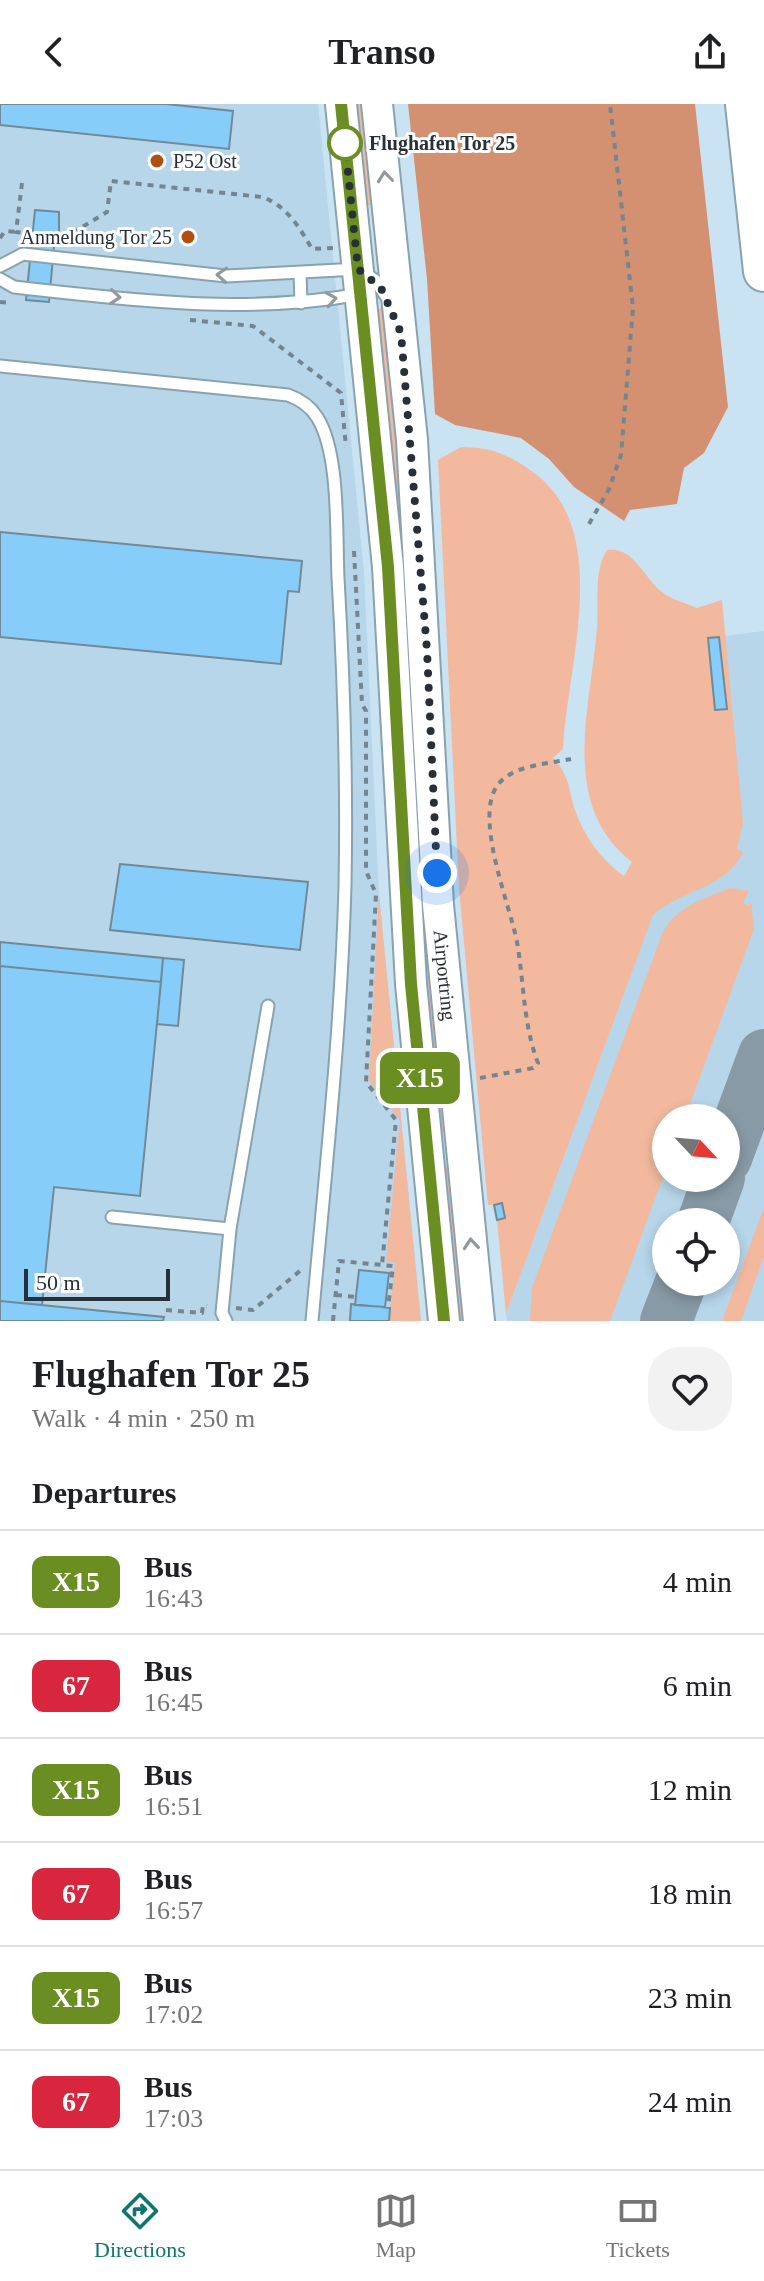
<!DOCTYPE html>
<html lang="en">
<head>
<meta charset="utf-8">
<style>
	:root { --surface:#fff; --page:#f2f2f2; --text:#202124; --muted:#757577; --line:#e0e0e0; --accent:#0f766e }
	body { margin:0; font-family:"Times New Roman",serif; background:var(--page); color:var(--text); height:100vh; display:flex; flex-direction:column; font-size:30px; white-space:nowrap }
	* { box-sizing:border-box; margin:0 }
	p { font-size:26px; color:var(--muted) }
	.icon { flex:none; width:44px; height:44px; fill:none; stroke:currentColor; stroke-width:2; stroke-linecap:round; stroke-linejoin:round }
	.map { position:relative; height:1217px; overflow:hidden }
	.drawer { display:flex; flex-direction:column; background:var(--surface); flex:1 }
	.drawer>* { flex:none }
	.badge { padding:0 16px; border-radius:12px; font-size:28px; line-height:52px }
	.needle { width:52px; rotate:116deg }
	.controls { position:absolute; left:652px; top:1000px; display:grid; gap:16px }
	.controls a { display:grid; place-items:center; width:88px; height:88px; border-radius:50%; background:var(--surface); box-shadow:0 4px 12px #0003; font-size:40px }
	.scale { position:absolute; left:24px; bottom:20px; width:146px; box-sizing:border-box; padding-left:8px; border:4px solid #273036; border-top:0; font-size:22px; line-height:28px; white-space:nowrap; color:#273036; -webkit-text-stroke:6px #fff; paint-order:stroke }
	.you { position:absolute; width:40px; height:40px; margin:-20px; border:6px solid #fff; border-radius:50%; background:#1a73e8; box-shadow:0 0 0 12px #1a73e833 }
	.map>.badge { position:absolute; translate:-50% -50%; box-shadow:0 0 0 4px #fff }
	h2 { padding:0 32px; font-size:30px; line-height:72px }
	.round { display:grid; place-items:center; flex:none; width:84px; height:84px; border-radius:32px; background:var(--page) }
	.headline { display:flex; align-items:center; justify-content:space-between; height:136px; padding:0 32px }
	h1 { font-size:38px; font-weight:700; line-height:60px }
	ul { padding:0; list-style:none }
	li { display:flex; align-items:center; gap:24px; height:104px; padding:0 32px; border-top:2px solid var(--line) }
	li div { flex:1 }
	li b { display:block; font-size:30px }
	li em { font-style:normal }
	li .badge { min-width:88px; font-weight:700; text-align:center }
	header { display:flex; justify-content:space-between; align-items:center; height:104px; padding:0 32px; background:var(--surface); font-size:36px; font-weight:700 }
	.menu { display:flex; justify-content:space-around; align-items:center; height:112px; border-top:2px solid var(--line); background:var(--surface); font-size:22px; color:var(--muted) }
	.menu a { display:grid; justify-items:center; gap:4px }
	.menu .selected { color:var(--accent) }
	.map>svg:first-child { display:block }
</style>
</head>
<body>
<header><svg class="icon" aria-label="back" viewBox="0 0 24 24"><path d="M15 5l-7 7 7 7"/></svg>Transo<svg class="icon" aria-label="share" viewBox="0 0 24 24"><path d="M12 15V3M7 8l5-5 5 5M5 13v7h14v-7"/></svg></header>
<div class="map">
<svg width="764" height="1217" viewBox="0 0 764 1217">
	<rect width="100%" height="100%" fill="#cae3f2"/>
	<path fill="#b7d6ea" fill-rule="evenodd" d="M0 0H318L364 468 379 790 421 1217H0Z
		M764 527V1217H507L506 1210 712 650 735 641 724 532ZM666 1014H726V1074H666ZM666 1118H726V1178H666Z"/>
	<path fill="#f2b99f" d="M354 0H368L378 99 365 102Z
		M382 203 386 217 410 471 449 1030 437 1027 376 207Z
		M461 343C490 343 507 350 530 366 615 423 567 560 563 645L553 654C570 672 568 684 575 706 584 732 601 756 624 772L632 758C558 701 591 602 597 524 599 498 593 468 607 446 634 442 644 474 662 488 672 496 686 499 697 504L722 496 743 719 737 745 743 748C727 784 681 786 653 811L506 1210 497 1116 494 1101H488L459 784 438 356Z
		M730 784 749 787 743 799 749 802 751 797 754 825 685 1014H666V1065L610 1217H530L532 1184 662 830C676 802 703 795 730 784Z
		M379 790 421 1217H389L395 1159 386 1157 400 1016 369 977Z
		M444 1063H449L471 1217H456Z
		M764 1103V1152L741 1217H722Z"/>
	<path fill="#d49171" d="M408 0H695L728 303 704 349 684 364 677 400 630 406 624 417 574 383 549 355 521 334 455 321 435 310 427 175Z"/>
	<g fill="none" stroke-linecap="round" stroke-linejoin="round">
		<path stroke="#889aa6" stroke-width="52" d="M726 1054 764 951
			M703 1118 719 1074
			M666 1217 681 1178"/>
	</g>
	<path fill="#86cef9" stroke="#728997" stroke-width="2" d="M0 0H166L233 7 229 45 0 21Z
		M35 106 59 108V132L55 131 49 198 26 196Z
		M0 428 302 457 299 488 288 487 281 560 0 533Z
		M719 533 727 605 715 606 708 534Z
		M120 760 308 778 300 846 110 826Z
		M0 838 163 854 161 878 0 862Z
		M163 854 184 856 178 922 157 920Z
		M0 862 161 878 140 1092 54 1083 42 1201 0 1197Z
		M502 1099 505 1114 497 1116 494 1101Z
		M359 1166 389 1169 385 1203 355 1201Z
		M0 1197 164 1213 163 1217H0Z
		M351 1200 390 1204 389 1217H350Z"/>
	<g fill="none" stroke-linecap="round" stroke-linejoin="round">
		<g stroke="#8aa2b0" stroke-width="15">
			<path id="lane" d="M0 162 23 150 226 172 358 165 375 176 388 195
				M300 169 301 199
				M0 175 14 183C131 196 244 211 361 190
				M0 262 288 291C299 295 310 302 317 313 340 349 336 430 338 474 344 577 347 679 345 782 341 928 325 1072 312 1217
				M112 1113 230 1125 268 902
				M226 1217 222 1209 230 1125"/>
		</g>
		<g stroke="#8aa2b0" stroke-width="34">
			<g id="secondary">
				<path d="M341 0 388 463 411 880 444 1217"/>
				<path id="s1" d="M377 0 412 336 438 801 479 1217"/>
			</g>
		</g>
		<g stroke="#8aa2b0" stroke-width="44">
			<path id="highway" d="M746 0 764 167"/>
		</g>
		<path stroke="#74858f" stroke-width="4" stroke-dasharray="6 6" stroke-linecap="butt" d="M22 79 16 128 64 134 107 108 111 77 262 93C286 101 300 124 312 145L333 144
			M0 134 5 127 16 128
			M0 198 10 199
			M190 216 253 222 341 289 346 343
			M589 420 609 385 621 351 633 204 610 0
			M354 447 362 600 366 607V767L376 790 366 978 396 1016 382 1161
			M480 974 533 964 538 959C523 920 524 878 517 838 510 801 474 715 497 682 511 661 548 660 571 655
			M336 1191 356 1193
			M236 1204 253 1206 301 1166
			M166 1206 202 1209 203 1201 207 1202
			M333 1217 339 1157 393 1162 388 1204"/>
		<use href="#lane" stroke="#fff" stroke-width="11"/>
		<use href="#secondary" stroke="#fff" stroke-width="30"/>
		<use href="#highway" stroke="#fff" stroke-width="40"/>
	</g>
	<defs><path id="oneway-chevron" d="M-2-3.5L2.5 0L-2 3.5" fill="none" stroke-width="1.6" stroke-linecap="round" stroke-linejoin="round" transform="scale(2)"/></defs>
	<g stroke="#93989a">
		<use href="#oneway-chevron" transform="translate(385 73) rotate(-96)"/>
		<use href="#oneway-chevron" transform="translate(222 171) rotate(-176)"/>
		<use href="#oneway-chevron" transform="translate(115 193) rotate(5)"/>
		<use href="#oneway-chevron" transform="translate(331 195) rotate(-9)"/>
		<use href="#oneway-chevron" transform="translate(471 1140) rotate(-95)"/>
	</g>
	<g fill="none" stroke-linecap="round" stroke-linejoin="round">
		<g stroke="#fff" stroke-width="18">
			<path id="line" d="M341 0 388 463 411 880 444 1217"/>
		</g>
		<use href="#line" stroke="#6b8e23" stroke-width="12"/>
		<path stroke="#273036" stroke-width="8" stroke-dasharray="0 14.4" d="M345 39 358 165 381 184 401 229 427 546 437 769"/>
	</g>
	<circle fill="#fff" stroke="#6b8e23" stroke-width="4" cx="345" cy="39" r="16"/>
	<g fill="#b14f13" stroke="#fff" stroke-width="3">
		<circle cx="157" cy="57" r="8"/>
		<circle cx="188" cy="133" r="8"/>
	</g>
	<g text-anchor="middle" stroke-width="6" stroke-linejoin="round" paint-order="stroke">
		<g font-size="20" font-weight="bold" fill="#273036" stroke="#fff" text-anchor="start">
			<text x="369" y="46">Flughafen Tor 25</text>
		</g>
		<g font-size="20" fill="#273036" stroke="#fff" text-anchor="start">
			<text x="173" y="64">P52 Ost</text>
			<text x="172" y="140" text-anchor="end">Anmeldung Tor 25</text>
		</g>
		<g font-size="20" fill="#273036" stroke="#fff">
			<text dy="7" stroke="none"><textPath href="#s1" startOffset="874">Airportring</textPath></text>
		</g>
	</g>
</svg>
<div class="controls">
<a><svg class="needle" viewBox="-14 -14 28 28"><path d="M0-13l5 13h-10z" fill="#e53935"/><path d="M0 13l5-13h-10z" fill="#757577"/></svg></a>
<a><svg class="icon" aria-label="locate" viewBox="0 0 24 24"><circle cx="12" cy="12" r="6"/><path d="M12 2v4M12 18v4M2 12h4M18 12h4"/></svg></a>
</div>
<div class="scale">50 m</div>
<div class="you" style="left:437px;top:769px"></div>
<b class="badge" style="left:420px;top:974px;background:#6b8e23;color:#fff">X15</b>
</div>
<section class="drawer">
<div class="headline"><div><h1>Flughafen Tor 25</h1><p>Walk · 4 min · 250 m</p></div><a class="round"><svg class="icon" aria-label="heart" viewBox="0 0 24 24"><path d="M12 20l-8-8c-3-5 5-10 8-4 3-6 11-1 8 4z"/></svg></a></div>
<h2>Departures</h2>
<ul>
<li><span class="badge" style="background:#6b8e23;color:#fff">X15</span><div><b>Bus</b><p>16:43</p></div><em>4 min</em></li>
<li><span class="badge" style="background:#d7263d;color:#fff">67</span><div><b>Bus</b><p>16:45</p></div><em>6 min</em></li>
<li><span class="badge" style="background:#6b8e23;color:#fff">X15</span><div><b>Bus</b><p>16:51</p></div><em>12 min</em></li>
<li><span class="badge" style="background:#d7263d;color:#fff">67</span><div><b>Bus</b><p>16:57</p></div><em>18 min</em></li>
<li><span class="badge" style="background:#6b8e23;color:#fff">X15</span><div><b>Bus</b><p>17:02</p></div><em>23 min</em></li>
<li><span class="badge" style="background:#d7263d;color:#fff">67</span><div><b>Bus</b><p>17:03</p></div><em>24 min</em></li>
</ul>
</section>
<nav class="menu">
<a class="selected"><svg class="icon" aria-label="directions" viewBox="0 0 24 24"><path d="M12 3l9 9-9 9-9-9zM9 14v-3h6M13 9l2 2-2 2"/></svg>Directions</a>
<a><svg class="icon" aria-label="map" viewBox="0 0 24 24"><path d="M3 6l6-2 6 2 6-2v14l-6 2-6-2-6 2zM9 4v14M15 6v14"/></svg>Map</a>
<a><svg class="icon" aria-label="tickets" viewBox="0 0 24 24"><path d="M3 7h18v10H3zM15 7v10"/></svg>Tickets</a>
</nav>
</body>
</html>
